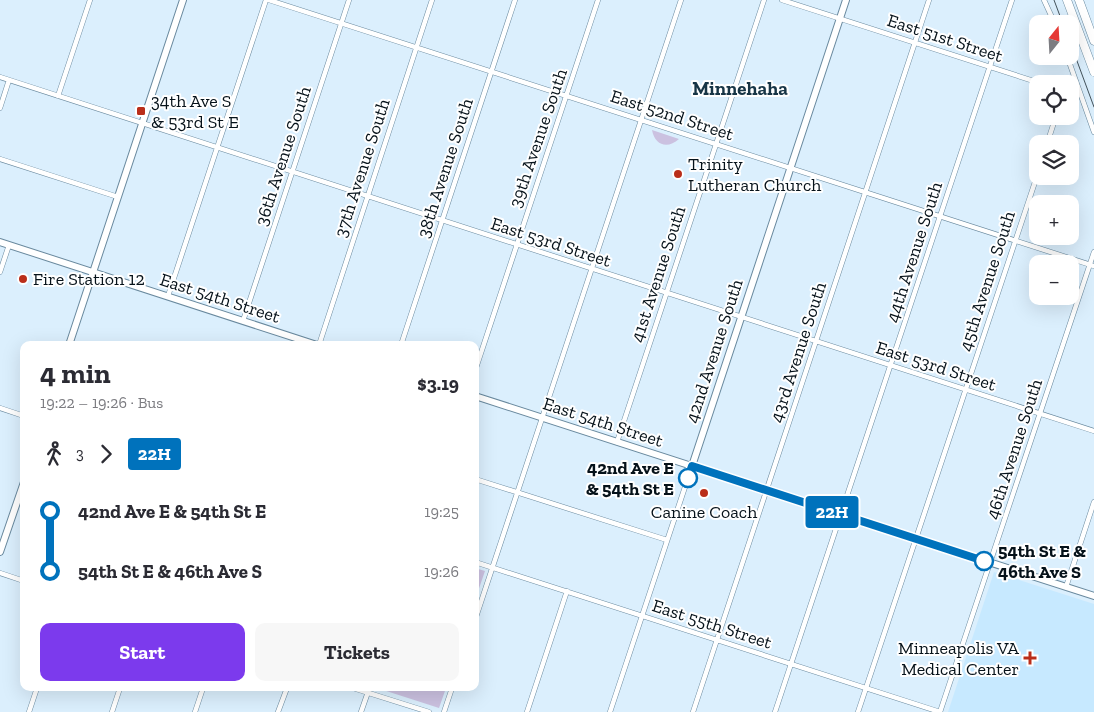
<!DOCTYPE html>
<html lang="en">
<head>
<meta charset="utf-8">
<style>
	:root { --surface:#fff; --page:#f7f7f7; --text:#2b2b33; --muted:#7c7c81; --accent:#7c3aed }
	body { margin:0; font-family:"Zilla Slab",serif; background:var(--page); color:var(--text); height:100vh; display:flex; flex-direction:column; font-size:19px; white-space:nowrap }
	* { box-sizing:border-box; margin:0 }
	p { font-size:16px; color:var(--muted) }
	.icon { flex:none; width:28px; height:28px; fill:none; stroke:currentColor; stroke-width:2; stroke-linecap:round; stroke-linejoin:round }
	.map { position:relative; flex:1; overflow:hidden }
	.side { position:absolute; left:20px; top:341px; width:459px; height:350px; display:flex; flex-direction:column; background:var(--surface); border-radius:10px; box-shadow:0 5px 20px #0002 }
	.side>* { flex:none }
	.badge { padding:0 10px; border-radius:4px; font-size:18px; line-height:32px }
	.needle { width:32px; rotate:18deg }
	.tools { position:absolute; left:1029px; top:15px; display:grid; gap:10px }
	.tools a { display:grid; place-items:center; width:50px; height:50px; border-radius:10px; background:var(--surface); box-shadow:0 5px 20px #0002; font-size:25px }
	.map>.badge { position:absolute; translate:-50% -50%; box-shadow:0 0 0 2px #fff }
	.legs { display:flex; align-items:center; gap:8px; height:55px; padding:0 20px; font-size:16px }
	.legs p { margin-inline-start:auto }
	.head { display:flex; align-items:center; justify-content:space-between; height:85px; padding:0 20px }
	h1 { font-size:28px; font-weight:700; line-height:38px }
	.action { display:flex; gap:10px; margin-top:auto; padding:10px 20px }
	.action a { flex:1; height:58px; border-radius:10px; background:var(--accent); color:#fff; font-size:20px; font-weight:700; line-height:58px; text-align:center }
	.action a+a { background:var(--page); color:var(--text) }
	ul { padding:0 20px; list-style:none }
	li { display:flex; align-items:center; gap:18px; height:60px; font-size:19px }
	li i { display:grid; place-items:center; width:8px; height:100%; margin:0 6px; background:currentColor }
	li i::after { content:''; width:12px; height:12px; margin:-6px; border:4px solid; border-radius:50%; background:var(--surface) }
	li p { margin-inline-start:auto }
	li:first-child i { background:linear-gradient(#0000 50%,currentColor 0) }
	li:last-child i { background:linear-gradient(currentColor 50%,#0000 0) }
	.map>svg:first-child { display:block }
</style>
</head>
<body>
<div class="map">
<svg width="1094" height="712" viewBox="0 0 1094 712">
	<rect width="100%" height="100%" fill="#dbeffd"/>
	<path fill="#c7e9ff" d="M994 572 1094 604V712H948Z"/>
	<path fill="#cbc1e0" d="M652 130 679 139C668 149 655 146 652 130Z
		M475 568 485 571 475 600Z
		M377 688H446L439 708Z"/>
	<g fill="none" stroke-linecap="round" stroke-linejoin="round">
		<g stroke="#69899e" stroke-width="5.5">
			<path id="street" d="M269 0 1094 266
				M782 0 1043 84
				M1044 0 1055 24
				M1067 56 1094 132
				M0 77 1094 431
				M58 96 90 0
				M0 108 9 80
				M1047 144 1056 116
				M0 159 118 197
				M0 272 9 245
				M168 296 266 0
				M243 321 349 0
				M319 345 432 0
				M401 345 515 0
				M475 371 598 0
				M0 408 24 416
				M617 442 764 0
				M475 479 667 540
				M475 562 940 712
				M0 573 24 581
				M1066 587 1094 502
				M475 620 681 0
				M353 688 429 712
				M29 712 37 688
				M112 712 120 688
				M195 712 203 688
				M278 712 287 688
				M361 712 368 692
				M444 712 452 688
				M527 712 567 591
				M610 712 692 466
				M693 712 929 0
				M775 712 1012 0
				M858 712 1038 173
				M940 712 1094 252"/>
		</g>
		<g stroke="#69899e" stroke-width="8">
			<path id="secondary" d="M0 242 317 345
				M69 345 183 0
				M475 396 1094 596
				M692 466 846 0
				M0 552 24 482"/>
		</g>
		<g stroke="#69899e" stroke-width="9">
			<path id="highway" d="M1067 0 1094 72
				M1079 0 1094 41"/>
		</g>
		<use href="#street" stroke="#fff" stroke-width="4.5"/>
		<use href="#secondary" stroke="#fff" stroke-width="6"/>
		<use href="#highway" stroke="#fff" stroke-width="8"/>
		<path stroke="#44535c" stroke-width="1" d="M1054 0 1063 24
			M1070 42 1094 107"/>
	</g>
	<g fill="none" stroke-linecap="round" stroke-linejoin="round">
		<g stroke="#fff" stroke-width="11">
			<path id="line-1" d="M688 478 692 466 984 561"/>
		</g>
		<use href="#line-1" stroke="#0072bc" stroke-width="8"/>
	</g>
	<g fill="#ba2e1a" stroke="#fff" stroke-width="2">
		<rect x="136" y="106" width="10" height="10" rx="2.5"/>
		<circle cx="678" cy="174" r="5"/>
		<circle cx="23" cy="279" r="5"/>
		<circle cx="704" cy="493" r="5"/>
		<path d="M1027.5 650.5h5v5h5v5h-5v5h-5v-5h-5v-5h5z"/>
	</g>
	<g fill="#fff" stroke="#0072bc" stroke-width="2.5">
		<circle cx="688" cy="478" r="9"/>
		<circle cx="984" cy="561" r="9"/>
	</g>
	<g text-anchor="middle" stroke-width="4" stroke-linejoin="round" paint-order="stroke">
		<g font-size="18" fill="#06121a" stroke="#fff">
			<text transform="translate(945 38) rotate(18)" y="6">East 51st Street</text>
			<text transform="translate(672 115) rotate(18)" y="6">East 52nd Street</text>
			<text transform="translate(538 138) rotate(-71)" y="6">39th Avenue South</text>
			<text transform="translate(283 156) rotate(-72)" y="6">36th Avenue South</text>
			<text transform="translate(362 168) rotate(-72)" y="6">37th Avenue South</text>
			<text transform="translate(445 168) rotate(-72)" y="6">38th Avenue South</text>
			<text transform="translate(551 242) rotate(18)" y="6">East 53rd Street</text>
			<text transform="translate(914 252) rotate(-72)" y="6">44th Avenue South</text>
			<text transform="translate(658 274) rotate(-72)" y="6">41st Avenue South</text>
			<text transform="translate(987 281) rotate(-72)" y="6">45th Avenue South</text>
			<text transform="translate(220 298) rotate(18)" y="6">East 54th Street</text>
			<text transform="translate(714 351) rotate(-72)" y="6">42nd Avenue South</text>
			<text transform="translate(798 352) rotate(-72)" y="6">43rd Avenue South</text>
			<text transform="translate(936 366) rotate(18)" y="6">East 53rd Street</text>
			<text transform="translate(603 422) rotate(18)" y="6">East 54th Street</text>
			<text transform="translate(1014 449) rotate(-72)" y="6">46th Avenue South</text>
			<text transform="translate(712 624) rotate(18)" y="6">East 55th Street</text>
		</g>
		<g font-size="18" fill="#06121a" stroke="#fff" text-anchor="start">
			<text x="151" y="107">34th Ave S<tspan x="151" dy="21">&amp; 53rd St E</tspan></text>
			<text x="688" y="170">Trinity<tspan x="688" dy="21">Lutheran Church</tspan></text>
			<text x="33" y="285">Fire Station 12</text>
			<text x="704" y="518" text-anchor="middle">Canine Coach</text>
			<text x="1019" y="654" text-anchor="end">Minneapolis VA<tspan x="1019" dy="21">Medical Center</tspan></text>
		</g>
		<g font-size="18" font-weight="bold" fill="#06121a" stroke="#fff" text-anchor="end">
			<text x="674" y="474">42nd Ave E<tspan x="674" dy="21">&amp; 54th St E</tspan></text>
			<text x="998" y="557" text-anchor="start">54th St E &amp;<tspan x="998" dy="21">46th Ave S</tspan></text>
		</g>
		<g font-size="19" font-weight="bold" fill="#173546" stroke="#fff">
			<text x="740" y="95">Minnehaha</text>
		</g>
	</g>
</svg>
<div class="tools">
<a><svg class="needle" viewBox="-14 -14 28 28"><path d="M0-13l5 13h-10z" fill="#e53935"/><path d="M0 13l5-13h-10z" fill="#7c7c81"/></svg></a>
<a><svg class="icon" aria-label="locate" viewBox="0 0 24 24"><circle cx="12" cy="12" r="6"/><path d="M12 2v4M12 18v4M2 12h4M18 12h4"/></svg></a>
<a><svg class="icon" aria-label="layers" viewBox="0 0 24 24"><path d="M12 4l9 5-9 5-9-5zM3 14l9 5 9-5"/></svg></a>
<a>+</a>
<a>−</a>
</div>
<b class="badge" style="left:832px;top:512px;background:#0072bc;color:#fff">22H</b>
<section class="side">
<div class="head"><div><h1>4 min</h1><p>19:22 – 19:26 · Bus</p></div><b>$3.19</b></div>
<div class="legs"><svg class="icon" aria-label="walk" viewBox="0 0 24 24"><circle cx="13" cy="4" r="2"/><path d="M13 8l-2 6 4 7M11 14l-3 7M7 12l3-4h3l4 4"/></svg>3<svg class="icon" aria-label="forward" viewBox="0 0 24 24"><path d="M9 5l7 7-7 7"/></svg><b class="badge" style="background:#0072bc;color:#fff">22H</b></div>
<ul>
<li><i style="color:#0072bc"></i><b>42nd Ave E &amp; 54th St E</b><p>19:25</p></li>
<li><i style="color:#0072bc"></i><b>54th St E &amp; 46th Ave S</b><p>19:26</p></li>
</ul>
<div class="action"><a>Start</a><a>Tickets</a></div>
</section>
</div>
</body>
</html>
